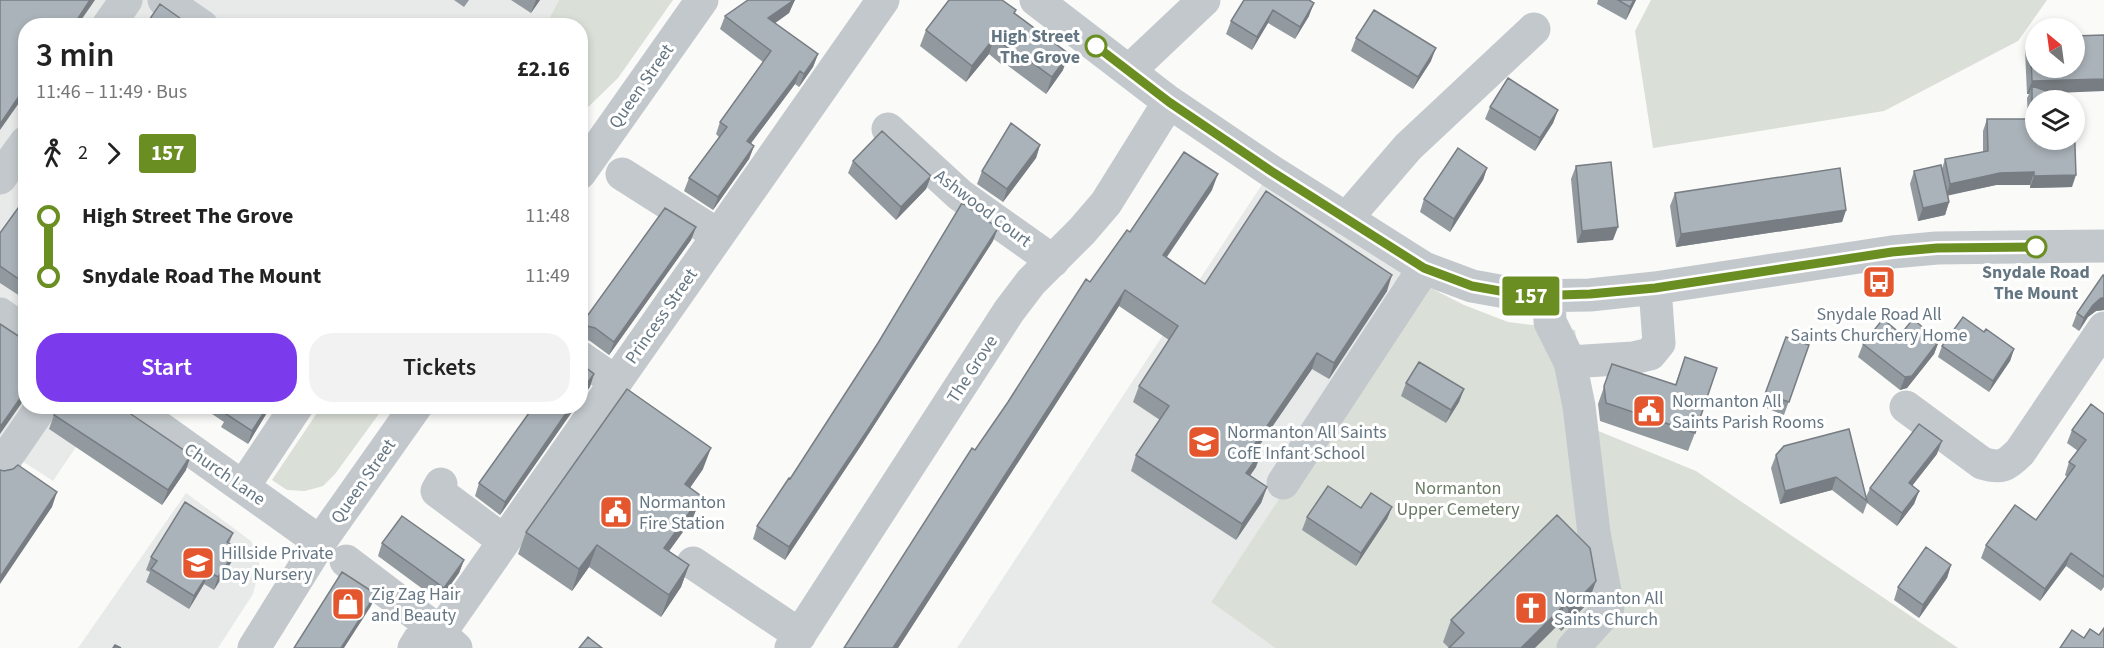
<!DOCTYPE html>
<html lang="en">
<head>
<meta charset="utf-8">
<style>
	:root { --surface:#fff; --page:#f2f2f2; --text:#222; --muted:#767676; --accent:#7c3aed }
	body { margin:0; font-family:"Source Sans 3",sans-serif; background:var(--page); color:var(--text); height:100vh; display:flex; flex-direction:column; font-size:22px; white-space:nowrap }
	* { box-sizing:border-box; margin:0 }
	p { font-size:20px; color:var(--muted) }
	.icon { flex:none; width:33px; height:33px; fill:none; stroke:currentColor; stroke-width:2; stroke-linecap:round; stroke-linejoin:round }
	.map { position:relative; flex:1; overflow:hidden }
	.panel { position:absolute; left:18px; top:18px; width:570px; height:396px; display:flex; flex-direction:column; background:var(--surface); border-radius:24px; box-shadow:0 3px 9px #0003 }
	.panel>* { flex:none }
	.badge { padding:0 12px; border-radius:4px; font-size:21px; line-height:39px }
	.needle { width:39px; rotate:331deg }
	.tools { position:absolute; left:2025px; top:18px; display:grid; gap:12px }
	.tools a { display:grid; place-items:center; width:60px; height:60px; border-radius:50%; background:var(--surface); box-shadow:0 3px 9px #0003; font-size:30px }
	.map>.badge { position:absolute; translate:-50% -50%; box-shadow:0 0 0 3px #fff }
	.legs { display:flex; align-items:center; gap:9px; height:66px; padding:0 18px; font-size:20px }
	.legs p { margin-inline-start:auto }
	.headline { display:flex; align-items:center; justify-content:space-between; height:102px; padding:0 18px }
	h1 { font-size:33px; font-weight:600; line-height:45px }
	.primary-button { display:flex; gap:12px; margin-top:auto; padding:12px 18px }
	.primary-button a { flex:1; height:69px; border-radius:24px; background:var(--accent); color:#fff; font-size:24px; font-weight:600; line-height:69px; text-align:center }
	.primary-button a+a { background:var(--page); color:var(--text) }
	ul { padding:0 18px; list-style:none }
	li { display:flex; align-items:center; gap:21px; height:60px; font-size:22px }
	li i { display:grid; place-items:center; width:9px; height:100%; margin:0 8px; background:currentColor }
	li i::after { content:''; width:15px; height:15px; margin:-8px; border:4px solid; border-radius:50%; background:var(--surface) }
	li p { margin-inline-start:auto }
	li:first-child i { background:linear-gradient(#0000 50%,currentColor 0) }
	li:last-child i { background:linear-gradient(currentColor 50%,#0000 0) }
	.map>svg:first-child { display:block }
</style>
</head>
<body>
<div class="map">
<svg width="2104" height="648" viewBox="0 0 2104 648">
	<rect width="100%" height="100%" fill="#fafaf8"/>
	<path fill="#e8e9e9" d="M0 0H559L546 26H26V406L103 407 53 481 10 453 0 467Z
		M1263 183 1421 283 1211 602 1275 648H957Z
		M186 493 251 541 259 556V571L253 594 218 648H78Z"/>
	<path fill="#dadfd7" d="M559 0H673L618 78 581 114 580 26 546 25Z
		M1651 0H2047L2018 41 1884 111 1653 148 1635 31Z
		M1421 283 1464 305 1508 322 1575 330 1591 428 1696 471 1958 648H1275L1211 602Z
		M321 407H384L335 474 323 486 305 491 287 490 272 480Z"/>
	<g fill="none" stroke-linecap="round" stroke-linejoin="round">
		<path stroke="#c3c8cc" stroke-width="33" d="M164 0 202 26
			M1036 0 1169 102 1271 171 1424 268 1472 286 1528 296 1590 295 1655 288 1892 252 1937 248 2104 246
			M108 26 126 0
			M1129 71 1204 0
			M888 129 960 195 1053 261
			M580 173 702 0
			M622 174 718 235
			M0 178 26 142
			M1346 219 1408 147 1534 29
			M1549 295 1550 322 1570 362 1579 406 1594 533 1608 607 1601 617 1573 648
			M0 314 26 332
			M580 357 616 382
			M1570 362 1633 358 1650 354 1659 343 1655 288
			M129 406 320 542
			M1906 407 1982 463C2001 469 2006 466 2020 452L2104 328
			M0 467 42 406
			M1283 483 1424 268
			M441 484 437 491 504 541
			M243 487 297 406
			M346 561 429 624 456 648
			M693 563 800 635
			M440 633 883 0
			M254 648 320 542 416 406
			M414 648 429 624
			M791 648 1009 311 1031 282 1082 231 1106 203 1169 102"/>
	</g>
	<path fill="#929a9f" d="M454 0H469L464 7Z
		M511 0H540L531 13Z
		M1244 0 1309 16 1295 39 1268 23 1252 50 1226 34 1231 21Z
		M1598 0H1636L1626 20 1597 4Z
		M794 1 789 13 775 23 818 54 813 67 799 87 795 84 751 143 754 146 749 159 713 210 684 191 689 178 719 137 716 134 720 122 763 62 720 29 725 16Z
		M1016 10 1014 14 1063 70 1046 94 1003 62 1002 65 989 54 966 82 920 46 926 30Z
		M2030 37 2052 93 2072 187 2030 188V185H1996L1948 195 1949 202 1945 215 1918 221 1910 184 1914 171 1942 169 1945 159 1983 152V131L1987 119H2028L2027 98 2029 94H2027L2025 50Z
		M1356 38 1431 61 1413 89 1351 51Z
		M1490 107 1558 110 1553 123 1535 151 1485 119Z
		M1040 145 1036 158 1003 202 977 184 982 171Z
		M853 161 931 176 926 189 896 220 848 173Z
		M1576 166 1613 240 1577 243 1571 179Z
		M1487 168 1483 180 1450 232 1420 212 1424 199Z
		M1212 190 1167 257 1205 284 1387 291 1329 379 1312 369 1257 448 1256 467 1250 475 1267 487 1261 503 1236 540 1131 471 1136 455 1160 420 1133 402 1139 386 1169 340 1119 306 898 648H844L975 450 1090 282 1130 232Z
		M1675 193 1846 210 1842 222 1676 247 1670 206Z
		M26 197V300L0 283V233Z
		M696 227 691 240 609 355 590 341 582 338 580 326Z
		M993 241 862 444 785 560 753 539 757 526 790 479Z
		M2104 275V310L2096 311 2088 317 2079 331 2072 326 2077 313Z
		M1984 332 2014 349 2010 361 1989 392 1938 357 1942 346Z
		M1901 334 1939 341 1934 354 1907 388 1900 390 1858 357 1863 344Z
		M1786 337 1809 345 1784 415 1761 406Z
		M1685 357 1695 433 1688 451 1600 421 1598 404 1612 364 1675 385Z
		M1406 383 1464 389 1459 402 1446 423 1401 396Z
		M200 406H271L248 444 221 427 224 422Z
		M576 406 500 515 475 496 479 483Z
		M2104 414V587L2101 591 2066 566 2040 601 1981 558 1986 545 2036 520 2067 477 2065 475 2069 462 2078 451 2067 443 2072 430Z
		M54 415 186 470 162 505 49 429Z
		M1849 429 1866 497 1870 488 1937 454 1912 486 1919 491 1914 504 1897 526 1867 503 1863 514 1832 490 1780 504 1771 468 1776 455Z
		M703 469 690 488 701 496 693 518 669 551 689 565 681 587 661 617 589 567 572 591 518 554 526 532Z
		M1392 507 1387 519 1356 566 1302 530 1307 517 1361 508Z
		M233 533 229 544 232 561 214 590 204 584 189 609 146 582 150 572 146 570 151 557Z
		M382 543 464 560 459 573 439 601 378 556Z
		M1951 565 1947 578 1919 618 1894 600 1898 587Z
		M1596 581 1588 603 1561 631 1557 626 1449 648 1443 642 1451 620Z"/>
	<path fill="#777d82" d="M90 0H95L77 26H73Z
		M536 0H540L531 13Z
		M789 0H795L789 13 764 31 768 18Z
		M1634 0H1636L1626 20 1630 7Z
		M1314 3 1309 16 1295 39 1300 27Z
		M1273 10 1268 23 1252 50 1257 37Z
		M994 38 989 54 966 82 972 66Z
		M1436 48 1431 61 1413 89 1418 77Z
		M818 54 813 67 799 87 804 74Z
		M1069 54 1063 70 1046 94 1052 77Z
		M800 71 795 84 743 154 747 141Z
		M2104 79V91L2032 94V86L2029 94H2027L2032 81Z
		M26 86V93L0 130V124Z
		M1558 110 1553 123 1535 151 1540 138Z
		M1040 145 1036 158 1003 202 1007 189Z
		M754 146 749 159 713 210 718 197Z
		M1487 168 1483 180 1450 232 1454 219Z
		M2034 172 2030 185H1996L1946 196 1950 184 2000 173Z
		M1218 174 1212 190 1157 271 1163 255Z
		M2076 175 2072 187 2030 188 2034 176Z
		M931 176 926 189 896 220 901 207Z
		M1949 202 1945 215 1918 221 1923 208Z
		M1846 210 1842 222 1676 247 1681 234Z
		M696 227 691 240 609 355 614 342Z
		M1618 227 1613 240 1577 243 1582 231Z
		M998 228 993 241 862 444 785 560 789 547Z
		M1392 275 1387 291 1329 379 1334 363Z
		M1125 290 1119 306 898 648H893Z
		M2101 298H2104V310L2096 311 2088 317 2079 331 2084 318 2093 305Z
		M580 326H587L582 338 580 339Z
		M1939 341 1934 354 1907 388 1900 390 1905 377Z
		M2014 349 2010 361 1989 392 1993 381Z
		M1317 353 1312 369 1248 462 1254 445Z
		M594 374 590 387 580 400V393Z
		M1464 389 1459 402 1446 423 1451 410Z
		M26 390V397L0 434V427Z
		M268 406H271L248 444 252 431Z
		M571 406H576L500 515 505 502Z
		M1942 441 1937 454 1904 496 1909 483Z
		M711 448 703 469 677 506 685 484Z
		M1262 451 1256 467 1241 489 1246 473Z
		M191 455 186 470 162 505 168 490Z
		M1836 477 1832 490 1780 504 1785 491Z
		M1267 487 1261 503 1236 540 1242 524Z
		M1919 491 1914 504 1897 526 1902 513Z
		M57 492 52 507 0 584V577Z
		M701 496 693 518 656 569 664 548Z
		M1392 507 1387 519 1356 566 1361 553Z
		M597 545 589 567 572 591 579 569Z
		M237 549 232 561 214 590 218 577Z
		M2071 553 2066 566 2040 601 2045 589Z
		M464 560 459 573 439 601 444 588Z
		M689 565 681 587 661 617 669 595Z
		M1951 565 1947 578 1919 618 1923 605Z
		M209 572 204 584 189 609 194 596Z
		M1596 581 1588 603 1561 631 1569 609Z
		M376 594 371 606 344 648H341Z
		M1565 604 1557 626 1535 648H1521Z"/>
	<path fill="#aab3b9" stroke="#777d82" stroke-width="1.5" d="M0 0H90L73 26H26V86L0 124Z
		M748 0H794L768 18 818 54 804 74 800 71 747 141 754 146 718 197 689 178 727 127 720 122 771 51 725 16Z
		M949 0H1002L1016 10 1014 13 1069 54 1052 77 1009 46 1008 48 994 38 972 66 926 30Z
		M1244 0H1309L1314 3 1300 27 1273 10 1257 37 1231 21Z
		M1618 0H1634L1630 7Z
		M160 4 191 26H145Z
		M1374 10 1436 48 1418 77 1356 38Z
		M2104 35V79L2032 81 2030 37H2036V68H2074V36Z
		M1508 78 1558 110 1540 138 1490 107Z
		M2032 86 2072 100H2036V140H2074V118L2076 175 2034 176V172L2000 173 1950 184 1945 159 1988 151 1987 119H2032Z
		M1011 123 1040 145 1007 189 982 171Z
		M882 131 931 176 901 207 853 161Z
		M1458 148 1487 168 1454 219 1424 199Z
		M1184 152 1218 174 1163 255 1205 284 1266 191 1392 275 1334 363 1317 353 1254 445 1262 451 1246 473 1267 487 1242 524 1136 455 1169 406 1139 386 1178 326 1125 290 893 648H844L972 448 975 450 1008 402 1086 279 1090 282 1127 230 1130 232Z
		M1611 162 1618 227 1582 231 1576 166Z
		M1941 165 1949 202 1923 208 1914 171Z
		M1840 168 1846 210 1681 234 1675 193Z
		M26 197V284L0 266V233Z
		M962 203 998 228 867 431 789 547 757 526 789 478 790 479 878 343Z
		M665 208 696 227 614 342 595 328 587 326H580Z
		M2103 275H2104V298H2101L2093 305 2084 318 2077 313Z
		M1963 317 1984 332 1986 329 2014 349 1993 381 1942 346Z
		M1883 319 1901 334 1913 319 1939 341 1912 376 1905 377 1863 344Z
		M0 324 26 341V390L0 427Z
		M1786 337 1809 345 1789 402 1765 394Z
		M1685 357 1717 368 1695 433 1606 403 1604 386 1612 364 1676 385Z
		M1419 362 1464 389 1451 410 1406 383Z
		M580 363 594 374 580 393Z
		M627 389 711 448 685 484 701 496 664 548 689 565 669 595 597 545 579 569 526 532Z
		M2091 404 2104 414V577L2071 553 2045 589 1986 545 2015 505 2036 520 2075 466 2069 462 2086 440 2072 430Z
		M59 406H119L191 455 168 490 54 415Z
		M225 406H268L252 431 226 414 229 409Z
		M534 406H571L505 502 479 483Z
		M1919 424 1942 441 1909 483 1919 491 1902 513 1870 488Z
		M1849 429 1867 501 1836 477 1785 491 1776 455 1784 446Z
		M18 465 57 492 0 577V470L4 471 13 469Z
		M1328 486 1361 508 1371 493 1392 507 1361 553 1307 517Z
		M185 502 233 533 227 542 237 549 218 577 209 572 194 596 151 569 157 561 151 557Z
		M1557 515 1590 548 1596 581 1569 609 1565 604 1521 648H1449L1464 633 1451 620Z
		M402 516 464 560 444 588 382 543Z
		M1926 547 1951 565 1923 605 1898 587Z
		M342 572 376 594 341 648H294Z
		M2104 628V648H2060L2072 630 2084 638 2090 629 2099 635Z
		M588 637 602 648H579Z
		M115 645 121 648H113Z"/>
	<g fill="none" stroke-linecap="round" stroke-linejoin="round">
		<g stroke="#fff" stroke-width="14">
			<path id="line-1" d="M1096 46 1169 102 1271 171 1424 268 1472 286 1528 296 1590 294 1655 288 1892 252 1937 248 2036 247"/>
		</g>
		<use href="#line-1" stroke="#6b8e23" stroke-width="9"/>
	</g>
	<defs>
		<g id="bus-square" transform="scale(1.725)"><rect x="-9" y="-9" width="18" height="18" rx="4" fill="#e4572e" stroke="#fff"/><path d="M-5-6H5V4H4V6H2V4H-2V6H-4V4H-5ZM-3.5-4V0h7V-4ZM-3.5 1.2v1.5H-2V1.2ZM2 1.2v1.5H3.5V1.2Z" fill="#fff"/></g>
		<g id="civic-square" transform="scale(1.725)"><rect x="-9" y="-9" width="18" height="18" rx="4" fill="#e4572e" stroke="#fff"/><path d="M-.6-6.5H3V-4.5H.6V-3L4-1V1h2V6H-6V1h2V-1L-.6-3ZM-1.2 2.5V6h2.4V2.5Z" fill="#fff"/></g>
		<g id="school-square" transform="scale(1.725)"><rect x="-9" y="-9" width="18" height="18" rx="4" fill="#e4572e" stroke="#fff"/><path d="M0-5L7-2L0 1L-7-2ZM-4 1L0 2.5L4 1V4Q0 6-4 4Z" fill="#fff"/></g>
		<g id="shop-square" transform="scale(1.725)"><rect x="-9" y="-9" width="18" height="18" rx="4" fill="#e4572e" stroke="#fff"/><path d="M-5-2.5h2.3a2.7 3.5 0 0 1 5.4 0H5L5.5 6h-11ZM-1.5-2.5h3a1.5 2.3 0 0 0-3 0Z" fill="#fff"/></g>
		<g id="church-square" transform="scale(1.725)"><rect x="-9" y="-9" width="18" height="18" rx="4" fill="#e4572e" stroke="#fff"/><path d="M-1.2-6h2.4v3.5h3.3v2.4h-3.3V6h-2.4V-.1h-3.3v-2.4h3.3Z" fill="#fff"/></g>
	</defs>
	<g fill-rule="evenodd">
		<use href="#bus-square" x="1879" y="282"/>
		<use href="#civic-square" x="1649" y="411"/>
		<use href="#school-square" x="1204" y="442"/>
		<use href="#civic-square" x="616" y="512"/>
		<use href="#school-square" x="198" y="563"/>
		<use href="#shop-square" x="348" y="604"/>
		<use href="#church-square" x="1531" y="608"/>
	</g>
	<g fill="#fff" stroke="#6b8e23" stroke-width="3">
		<circle cx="1096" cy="46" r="10"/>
		<circle cx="2036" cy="247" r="10"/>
	</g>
	<g text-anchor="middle" stroke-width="6" stroke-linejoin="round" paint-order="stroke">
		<g font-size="18" font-weight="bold" fill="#657683" stroke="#fff" text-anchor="end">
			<text x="1080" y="42">High Street<tspan x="1080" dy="21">The Grove</tspan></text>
			<text x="2036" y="278" text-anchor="middle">Snydale Road<tspan x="2036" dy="21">The Mount</tspan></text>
		</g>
		<g font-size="18" fill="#657683" stroke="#fff">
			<text transform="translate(641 86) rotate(-55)" y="6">Queen Street</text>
			<text transform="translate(983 208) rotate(37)" y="6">Ashwood Court</text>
			<text transform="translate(661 316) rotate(-55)" y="6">Princess Street</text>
			<text transform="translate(972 369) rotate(-57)" y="6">The Grove</text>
			<text transform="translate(225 474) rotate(35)" y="6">Church Lane</text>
			<text transform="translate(363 481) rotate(-55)" y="6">Queen Street</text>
		</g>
		<g font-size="18" fill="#657683" stroke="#fff" text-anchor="start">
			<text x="1879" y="320" text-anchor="middle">Snydale Road All<tspan x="1879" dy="21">Saints Churchery Home</tspan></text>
			<text x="1672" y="407">Normanton All<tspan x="1672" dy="21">Saints Parish Rooms</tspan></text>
			<text x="1227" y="438">Normanton All Saints<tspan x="1227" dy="21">CofE Infant School</tspan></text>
			<text x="639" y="508">Normanton<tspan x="639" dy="21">Fire Station</tspan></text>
			<text x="221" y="559">Hillside Private<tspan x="221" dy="21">Day Nursery</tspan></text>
			<text x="371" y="600">Zig Zag Hair<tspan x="371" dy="21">and Beauty</tspan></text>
			<text x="1554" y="604">Normanton All<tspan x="1554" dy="21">Saints Church</tspan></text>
		</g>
		<g font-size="18" fill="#687a64" stroke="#fff">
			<text x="1458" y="494">Normanton<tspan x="1458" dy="21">Upper Cemetery</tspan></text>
		</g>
	</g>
</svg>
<div class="tools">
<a><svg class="needle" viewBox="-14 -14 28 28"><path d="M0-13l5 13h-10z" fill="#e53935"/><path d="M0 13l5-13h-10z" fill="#767676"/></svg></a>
<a><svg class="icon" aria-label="layers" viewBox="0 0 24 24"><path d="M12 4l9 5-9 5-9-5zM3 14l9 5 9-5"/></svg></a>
</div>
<b class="badge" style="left:1531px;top:296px;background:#6b8e23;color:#fff">157</b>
<section class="panel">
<div class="headline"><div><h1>3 min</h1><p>11:46 – 11:49 · Bus</p></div><b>£2.16</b></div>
<div class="legs"><svg class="icon" aria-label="walk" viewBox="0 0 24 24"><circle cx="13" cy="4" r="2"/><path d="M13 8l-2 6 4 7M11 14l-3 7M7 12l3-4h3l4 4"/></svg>2<svg class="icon" aria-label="forward" viewBox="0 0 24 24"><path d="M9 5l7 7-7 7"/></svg><b class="badge" style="background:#6b8e23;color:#fff">157</b></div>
<ul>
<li><i style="color:#6b8e23"></i><b>High Street The Grove</b><p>11:48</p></li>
<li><i style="color:#6b8e23"></i><b>Snydale Road The Mount</b><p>11:49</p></li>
</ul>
<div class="primary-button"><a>Start</a><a>Tickets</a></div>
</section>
</div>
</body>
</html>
